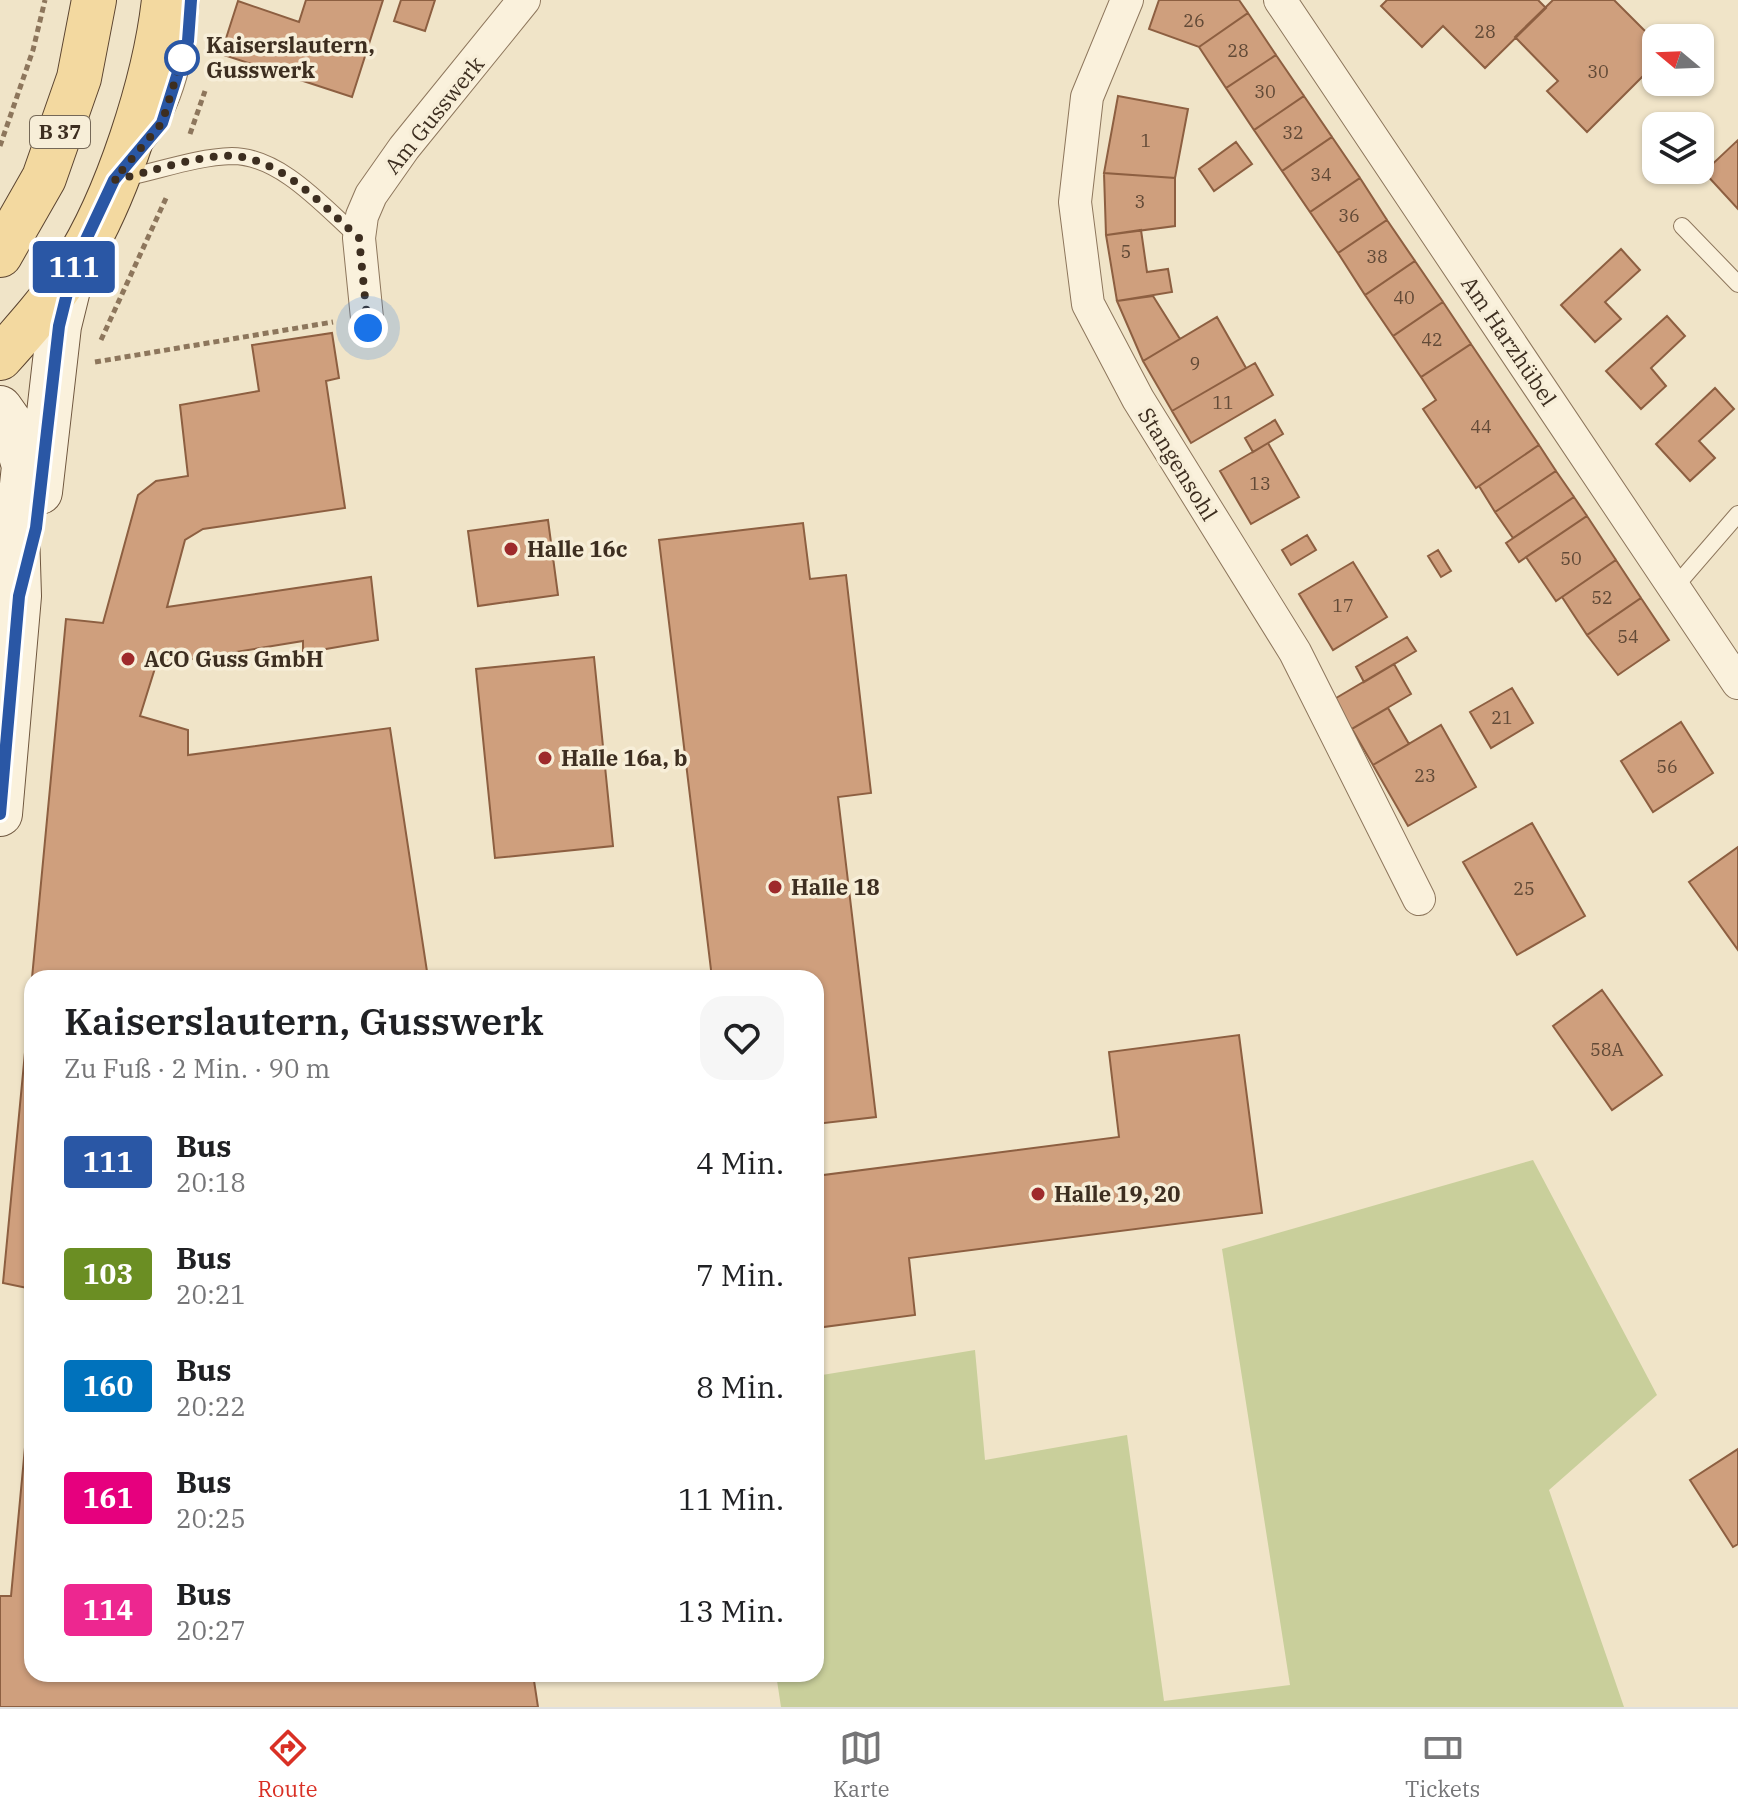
<!DOCTYPE html>
<html lang="de">
<head>
<meta charset="utf-8">
<style>
	:root { --surface:#fff; --page:#f6f6f6; --text:#202124; --muted:#757577; --line:#e0e0e0; --accent:#d93025 }
	body { margin:0; font-family:"IBM Plex Serif",serif; background:var(--page); color:var(--text); height:100vh; display:flex; flex-direction:column; font-size:30px; white-space:nowrap }
	* { box-sizing:border-box; margin:0 }
	p { font-size:26px; color:var(--muted) }
	.icon { flex:none; width:44px; height:44px; fill:none; stroke:currentColor; stroke-width:2; stroke-linecap:round; stroke-linejoin:round }
	.map { position:relative; flex:1; overflow:hidden }
	.sheet { position:absolute; left:24px; top:970px; width:800px; height:712px; display:flex; flex-direction:column; background:var(--surface); border-radius:24px; box-shadow:0 2px 6px #0004 }
	.sheet>* { flex:none }
	.badge { padding:0 16px; border-radius:6px; font-size:28px; line-height:52px }
	.needle { width:52px; rotate:289deg }
	.tools { position:absolute; left:1642px; top:24px; display:grid; gap:16px }
	.tools a { display:grid; place-items:center; width:72px; height:72px; border-radius:16px; background:var(--surface); box-shadow:0 2px 6px #0004; font-size:40px }
	.you { position:absolute; width:40px; height:40px; margin:-20px; border:6px solid #fff; border-radius:50%; background:#1a73e8; box-shadow:0 0 0 12px #1a73e833 }
	.map>.badge { position:absolute; translate:-50% -50%; box-shadow:0 0 0 4px #fff }
	.round { display:grid; place-items:center; flex:none; width:84px; height:84px; border-radius:24px; background:var(--page) }
	.overview { display:flex; align-items:center; justify-content:space-between; height:136px; padding:0 40px }
	h1 { font-size:38px; font-weight:600; line-height:60px }
	ul { padding:0; list-style:none }
	li { display:flex; align-items:center; gap:24px; height:112px; padding:0 40px }
	li div { flex:1 }
	li b { display:block; font-size:30px }
	li em { font-style:normal }
	li .badge { min-width:88px; font-weight:700; text-align:center }
	.menu { display:flex; justify-content:space-around; align-items:center; height:112px; border-top:2px solid var(--line); background:var(--surface); font-size:22px; color:var(--muted) }
	.menu a { display:grid; justify-items:center; gap:4px }
	.menu .on { color:var(--accent) }
	.map>svg:first-child { display:block }
</style>
</head>
<body>
<div class="map">
<svg width="1738" height="1707" viewBox="0 0 1738 1707">
	<rect width="100%" height="100%" fill="#f0e4c8"/>
	<path fill="#c9cf9b" d="M1533 1160 1657 1395 1549 1490 1624 1707H781L776 1674H816V1376L975 1350 985 1460 1127 1435 1164 1701 1290 1685 1222 1249Z"/>
	<path fill="#cf9f7d" stroke="#8d5f41" stroke-width="2" d="M306 0H383L352 97 221 54 238 1 299 22Z
		M401 0H435L425 31 394 21Z
		M1159 0H1239L1248 13 1199 47 1149 29Z
		M1387 0H1538L1546 8 1485 68 1443 26 1422 47 1381 6Z
		M1553 0H1614L1656 42V63L1587 132 1547 91 1558 81 1515 37Z
		M1248 13 1276 55 1226 88 1199 47Z
		M1276 55 1304 96 1254 130 1226 88Z
		M1118 96 1188 109 1175 178 1104 173Z
		M1304 96 1332 137 1282 171 1254 130Z
		M1332 137 1360 178 1310 212 1282 171Z
		M1738 140V209L1704 172Z
		M1236 142 1252 164 1214 191 1199 169Z
		M1104 173 1175 178V226L1106 235Z
		M1360 178 1387 220 1338 253 1310 212Z
		M1387 220 1415 261 1365 295 1338 253Z
		M1141 230 1147 272 1168 269 1172 292 1117 301 1106 235Z
		M1621 249 1640 270 1605 302 1621 319 1595 342 1561 305Z
		M1415 261 1443 302 1393 336 1365 295Z
		M1153 296 1180 339 1143 361 1117 301Z
		M1443 302 1471 344 1421 377 1393 336Z
		M1667 316 1685 336 1651 368 1666 386 1641 409 1606 371Z
		M1217 317 1246 368 1172 411 1143 361Z
		M332 333 339 378 326 381 345 508 203 529 185 540 167 607 371 577 378 640 303 653V641L156 665 140 716 188 730V755L390 728 428 978H32L66 619 103 623 138 495 156 481 188 476 180 405 259 391 252 345Z
		M1471 344 1539 445 1476 488 1423 409 1436 400 1421 377Z
		M1255 363 1273 395 1191 443 1172 411Z
		M1715 388 1734 409 1699 441 1715 458 1690 481 1656 444Z
		M1275 420 1283 434 1253 452 1245 438Z
		M1268 443 1299 497 1251 524 1220 471Z
		M1539 445 1556 471 1495 512 1479 486Z
		M1556 471 1574 497 1513 538 1495 512Z
		M1574 497 1587 516 1519 562 1506 543Z
		M1587 516 1616 560 1556 601 1526 557Z
		M548 520 558 595 478 606 468 531Z
		M803 523 810 579 846 575 871 793 838 797 876 1117 816 1124V978H712L659 540Z
		M1307 535 1316 550 1291 565 1282 550Z
		M1438 550 1451 571 1441 577 1428 556Z
		M1616 560 1641 598 1587 635 1562 597Z
		M1353 562 1387 617 1333 650 1299 594Z
		M1641 598 1669 640 1618 675 1587 635Z
		M1407 637 1416 651 1364 682 1356 667Z
		M594 657 613 846 495 858 476 669Z
		M1394 664 1411 694 1348 731 1331 701Z
		M1512 688 1533 723 1491 748 1470 712Z
		M1388 708 1409 744 1373 765 1352 729Z
		M1681 722 1713 773 1653 812 1621 761Z
		M1441 725 1476 787 1408 826 1373 765Z
		M1532 823 1585 916 1517 955 1463 862Z
		M1738 847V950L1689 882Z
		M32 979V1289L3 1283Z
		M1602 990 1662 1075 1612 1110 1553 1026Z
		M1239 1035 1262 1213 909 1258 915 1315 816 1328V1176L1119 1137 1109 1052Z
		M32 1373V1674H533L538 1707H0V1596H11Z
		M1738 1449V1544L1733 1547 1690 1480Z"/>
	<g fill="none" stroke-linecap="round" stroke-linejoin="round">
		<g stroke="#8d765c" stroke-width="18">
			<path id="lane" d="M144 145C177 106 187 50 191 0
				M124 178C159 171 196 157 232 156 281 156 325 208 359 238
				M1682 226 1738 284
				M1674 588 1738 514"/>
		</g>
		<g stroke="#8d765c" stroke-width="34">
			<path id="street" d="M1127 0 1087 97 1075 202 1088 304 1138 399 1295 652 1419 899
				M1280 0 1738 683
				M368 328 359 238 362 216 371 195 404 148 524 0"/>
		</g>
		<g stroke="#6f573f" stroke-width="46">
			<path id="secondary" d="M0 408 12 425 24 466 17 532 19 596 0 814
				M40 492 59 326 74 265"/>
		</g>
		<g stroke="#5b4430" stroke-width="46">
			<path id="primary" d="M0 255 44 178 79 78 94 0
				M0 358C26 329 52 300 73 267 117 199 155 81 164 0"/>
		</g>
		<path stroke="#8d765c" stroke-width="5" stroke-dasharray="6 4" stroke-linecap="butt" d="M190 134 205 91
			M0 146 33 50 45 0
			M101 340 167 196
			M95 362 333 322"/>
		<use href="#lane" stroke="#faf1dc" stroke-width="16"/>
		<use href="#street" stroke="#faf1dc" stroke-width="32"/>
		<use href="#secondary" stroke="#faf1dc" stroke-width="44"/>
		<use href="#primary" stroke="#f3d9a0" stroke-width="44"/>
	</g>
	<g fill="none" stroke-linecap="round" stroke-linejoin="round">
		<g stroke="#fff" stroke-width="18">
			<path id="line" d="M0 814 19 596 36 528 59 326 74 265 114 180 162 123 188 41 191 0"/>
		</g>
		<use href="#line" stroke="#2a57a5" stroke-width="12"/>
		<path stroke="#3d2e20" stroke-width="8" stroke-dasharray="0 14.4" d="M182 58 162 123 114 180C149 173 202 153 236 156 285 162 324 207 359 238L368 328"/>
	</g>
	<circle fill="#fff" stroke="#2a57a5" stroke-width="4" cx="182" cy="58" r="16"/>
	<g fill="#9e2a2b" stroke="#f7eed8" stroke-width="3">
		<circle cx="511" cy="549" r="8"/>
		<circle cx="128" cy="659" r="8"/>
		<circle cx="545" cy="758" r="8"/>
		<circle cx="775" cy="887" r="8"/>
		<circle cx="1038" cy="1194" r="8"/>
	</g>
	<g text-anchor="middle" stroke-width="7" stroke-linejoin="round" paint-order="stroke">
		<g font-size="18" fill="#624a37">
			<text x="1194" y="27">26</text>
			<text x="1485" y="38">28</text>
			<text x="1238" y="57">28</text>
			<text x="1598" y="78">30</text>
			<text x="1265" y="98">30</text>
			<text x="1293" y="139">32</text>
			<text x="1146" y="147">1</text>
			<text x="1321" y="181">34</text>
			<text x="1140" y="208">3</text>
			<text x="1349" y="222">36</text>
			<text x="1126" y="258">5</text>
			<text x="1377" y="263">38</text>
			<text x="1404" y="304">40</text>
			<text x="1432" y="346">42</text>
			<text x="1195" y="370">9</text>
			<text x="1223" y="409">11</text>
			<text x="1481" y="433">44</text>
			<text x="1260" y="490">13</text>
			<text x="1571" y="565">50</text>
			<text x="1602" y="604">52</text>
			<text x="1343" y="612">17</text>
			<text x="1628" y="643">54</text>
			<text x="1502" y="724">21</text>
			<text x="1667" y="773">56</text>
			<text x="1425" y="782">23</text>
			<text x="1524" y="895">25</text>
			<text x="1607" y="1056">58A</text>
		</g>
		<rect fill="#f7eed8" stroke="#756857" stroke-width="2" x="30" y="116" width="60" height="32" rx="6"/>
		<g font-size="20" font-weight="bold" fill="#3d2e20">
			<text x="60" y="139">B 37</text>
		</g>
		<g font-size="22" font-weight="bold" fill="#3d2e20" stroke="#f7eed8" text-anchor="start">
			<text x="206" y="53">Kaiserslautern,<tspan x="206" dy="25">Gusswerk</tspan></text>
		</g>
		<g font-size="22" fill="#3d2e20" stroke="#f7eed8">
			<text transform="translate(434 115) rotate(-51)" y="8">Am Gusswerk</text>
			<text transform="translate(1509 341) rotate(56)" y="8">Am Harzhübel</text>
			<text transform="translate(1178 464) rotate(58)" y="8">Stangensohl</text>
		</g>
		<g font-size="22" font-weight="bold" fill="#3d2e20" stroke="#f7eed8" text-anchor="start">
			<text x="527" y="557">Halle 16c</text>
			<text x="144" y="667">ACO Guss GmbH</text>
			<text x="561" y="766">Halle 16a, b</text>
			<text x="791" y="895">Halle 18</text>
			<text x="1054" y="1202">Halle 19, 20</text>
		</g>
	</g>
</svg>
<div class="tools">
<a><svg class="needle" viewBox="-14 -14 28 28"><path d="M0-13l5 13h-10z" fill="#e53935"/><path d="M0 13l5-13h-10z" fill="#757577"/></svg></a>
<a><svg class="icon" aria-label="layers" viewBox="0 0 24 24"><path d="M12 4l9 5-9 5-9-5zM3 14l9 5 9-5"/></svg></a>
</div>
<div class="you" style="left:368px;top:328px"></div>
<b class="badge" style="left:74px;top:267px;background:#2a57a5;color:#fff">111</b>
<section class="sheet">
<div class="overview"><div><h1>Kaiserslautern, Gusswerk</h1><p>Zu Fuß · 2 Min. · 90 m</p></div><a class="round"><svg class="icon" aria-label="heart" viewBox="0 0 24 24"><path d="M12 20l-8-8c-3-5 5-10 8-4 3-6 11-1 8 4z"/></svg></a></div>
<ul>
<li><span class="badge" style="background:#2a57a5;color:#fff">111</span><div><b>Bus</b><p>20:18</p></div><em>4 Min.</em></li>
<li><span class="badge" style="background:#6b8e23;color:#fff">103</span><div><b>Bus</b><p>20:21</p></div><em>7 Min.</em></li>
<li><span class="badge" style="background:#0072bc;color:#fff">160</span><div><b>Bus</b><p>20:22</p></div><em>8 Min.</em></li>
<li><span class="badge" style="background:#e6007e;color:#fff">161</span><div><b>Bus</b><p>20:25</p></div><em>11 Min.</em></li>
<li><span class="badge" style="background:#ed2790;color:#fff">114</span><div><b>Bus</b><p>20:27</p></div><em>13 Min.</em></li>
</ul>
</section>
</div>
<nav class="menu">
<a class="on"><svg class="icon" aria-label="directions" viewBox="0 0 24 24"><path d="M12 3l9 9-9 9-9-9zM9 14v-3h6M13 9l2 2-2 2"/></svg>Route</a>
<a><svg class="icon" aria-label="map" viewBox="0 0 24 24"><path d="M3 6l6-2 6 2 6-2v14l-6 2-6-2-6 2zM9 4v14M15 6v14"/></svg>Karte</a>
<a><svg class="icon" aria-label="tickets" viewBox="0 0 24 24"><path d="M3 7h18v10H3zM15 7v10"/></svg>Tickets</a>
</nav>
</body>
</html>
